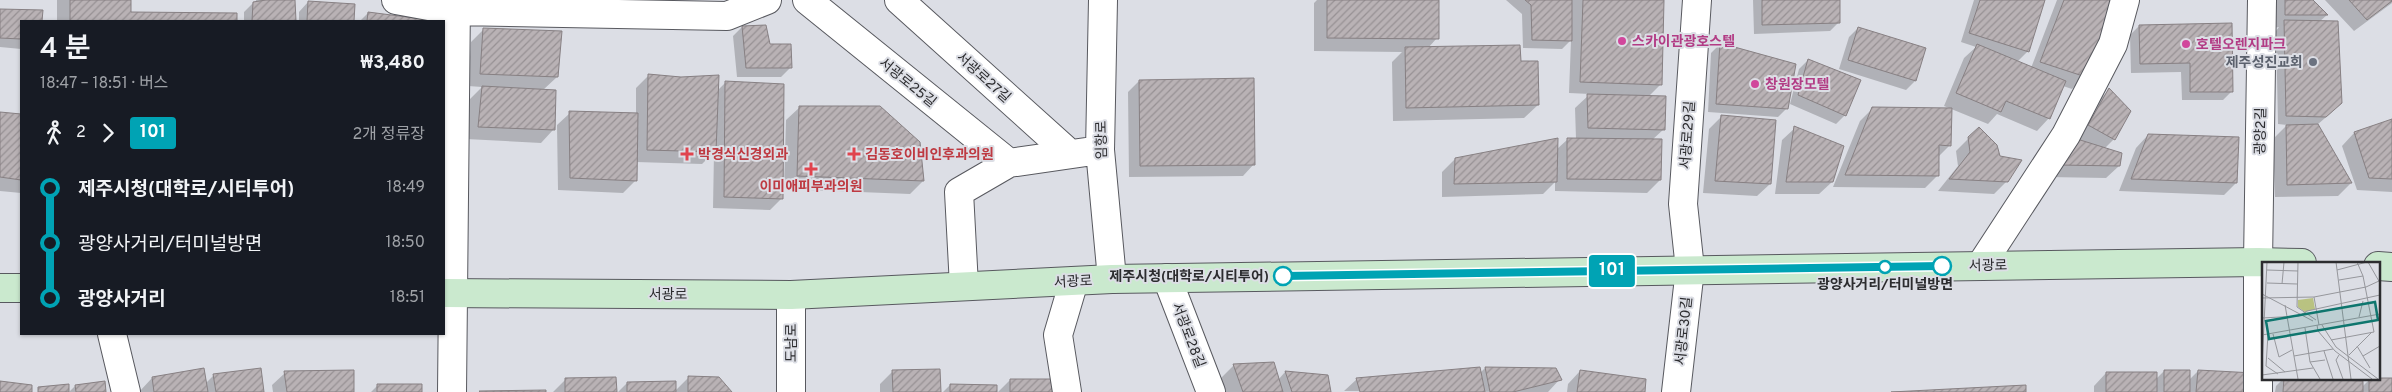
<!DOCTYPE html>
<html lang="ko">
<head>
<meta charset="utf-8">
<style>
	:root { --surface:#171b24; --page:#242831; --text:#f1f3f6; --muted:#9ea1a6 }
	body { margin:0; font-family:Overpass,"Noto Sans KR",sans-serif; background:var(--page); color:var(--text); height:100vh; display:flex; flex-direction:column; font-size:19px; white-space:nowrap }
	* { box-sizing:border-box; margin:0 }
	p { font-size:16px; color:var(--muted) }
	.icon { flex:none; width:28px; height:28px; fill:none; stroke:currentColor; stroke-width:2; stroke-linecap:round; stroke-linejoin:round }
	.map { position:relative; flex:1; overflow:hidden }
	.side { position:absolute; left:20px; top:20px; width:425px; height:315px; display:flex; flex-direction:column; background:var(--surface); border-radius:0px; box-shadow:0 1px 4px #0004 }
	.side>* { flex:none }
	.badge { padding:0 10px; border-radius:4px; font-size:18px; line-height:32px }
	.map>.badge { position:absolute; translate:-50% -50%; box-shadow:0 0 0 2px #fff }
	.legs { display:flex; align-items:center; gap:8px; height:55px; padding:0 20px; font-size:16px }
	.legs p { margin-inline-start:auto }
	.overview { display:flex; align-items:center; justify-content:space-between; height:85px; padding:0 20px }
	h1 { font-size:28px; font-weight:600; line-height:38px }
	ul { padding:0 20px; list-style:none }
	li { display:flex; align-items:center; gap:18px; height:55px; font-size:19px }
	li i { display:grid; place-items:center; width:8px; height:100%; margin:0 6px; background:currentColor }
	li i::after { content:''; width:12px; height:12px; margin:-6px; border:4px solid; border-radius:50%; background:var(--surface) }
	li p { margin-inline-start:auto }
	li:first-child i { background:linear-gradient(#0000 50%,currentColor 0) }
	li:last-child i { background:linear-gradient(currentColor 50%,#0000 0) }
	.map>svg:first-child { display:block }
</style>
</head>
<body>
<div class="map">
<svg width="2392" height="392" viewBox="0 0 2392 392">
	<defs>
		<pattern id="building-hatch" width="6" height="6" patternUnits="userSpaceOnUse" patternTransform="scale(1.25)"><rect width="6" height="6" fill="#b9b2b5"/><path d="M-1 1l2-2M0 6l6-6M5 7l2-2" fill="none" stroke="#979194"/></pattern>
	</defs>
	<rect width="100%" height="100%" fill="#dcdee5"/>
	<path fill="#0003" d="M57 0H130V14L236 15V21H57Z
		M256 0H294V21H244V12L253 3H256Z
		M1317 0H1437V38L1428 48 1520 63 1538 105 1524 118 1393 121 1392 62 1402 52 1314 51V3Z
		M1506 0H1663L1661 84 1648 97 1664 129 1652 140 1660 180 1647 193 1555 191V182L1543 194 1442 197V172L1455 159 1556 150 1568 139H1576L1575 108 1590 94 1569 93 1571 40 1562 49 1523 48 1522 14Z
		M1753 0H1838L1839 22 1830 31 1754 34Z
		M1974 0H2044L2028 51 2017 62 2031 68 2057 0H2113L2085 76 2072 89 2063 86 2049 118 2037 131 1997 114 1988 124 1944 106 1964 58 1976 47 1961 42Z
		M2272 0H2311L2327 15 2319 22 2332 112 2317 125 2351 183 2338 196 2275 197 2273 139 2287 125 2278 124 2276 31 2279 27 2273 28Z
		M2325 0H2392V3L2354 31Z
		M308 2 353 5V21H299V12Z
		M0 10 41 12V21H21V49L0 47Z
		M368 13 428 21H360Z
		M2139 26 2232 91 2223 100H2182L2181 72 2131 73 2130 35Z
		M742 27H765L769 46 790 68 781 77H737L733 36Z
		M1858 28 1915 81 1906 90 1839 69 1849 37Z
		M484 29 557 77 543 90 555 91 553 130 541 143 466 139 469 100 482 87 468 86 471 42Z
		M1720 44 1787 108 1778 117 1708 112 1711 53Z
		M1808 60 1845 115 1836 124 1790 104 1799 69Z
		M649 75 717 91 726 82 782 198 770 210 713 208 714 152 702 164 636 162V180L623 193 558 190 557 125 570 113 636 114V88Z
		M1139 81 1254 164 1243 176 1129 177 1128 92Z
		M2109 90 2114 139 2104 149 2119 166 2106 178 2048 177 2065 154 2079 139 2076 138 2097 102Z
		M800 107 923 181 910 194 784 189 786 120Z
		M1873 108 1950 145 1938 157V175L1925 188 1833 187 1860 121Z
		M0 113 21 115V193L0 191Z
		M1722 116 1770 184 1757 196 1703 193 1709 129Z
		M2392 121V192L2357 190 2342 146 2354 133Z
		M1795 128 1832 182 1819 194H1775L1782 140Z
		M1979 128 2007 181 1994 194 1938 191 1958 166 1956 151Z
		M2148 135 2236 183 2224 195 2119 191 2136 148Z
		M1234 365 1278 380 1285 372 1327 376 1330 392H1226L1221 378Z
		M1485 368 1555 369 1560 379 1548 392 1344 391 1357 379 1480 373Z
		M893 371 940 392H880V384Z
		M1580 371 1643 392H1567L1568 384Z
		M2164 371 2189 380 2198 371 2251 392H2094V386L2106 373 2155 380Z
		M285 373 353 392H273L272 385Z
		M214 375 262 392H139L152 378 206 383Z
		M689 377 730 392H618L627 383 675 391Z
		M2284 378 2362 382V387L2370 379H2392V392H2275L2276 386Z
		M566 379 615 392H553Z
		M1010 380 1053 392H998Z
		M950 385 996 392H943Z
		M75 386 105 392H69Z
		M377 386 421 392H371Z"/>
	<path fill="url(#building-hatch)" stroke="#878083" d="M70 0H131V12L237 13V21H70Z
		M266 0H295L296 21H252L253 2Z
		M1327 0H1439V39L1327 38Z
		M1525 0H1572V41L1532 40 1531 5Z
		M1583 0H1664L1662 85 1580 82Z
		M1762 0H1840V23L1762 25Z
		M1980 0H2045L2029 52 1969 33Z
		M2064 0H2114L2086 77 2040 62Z
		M2285 0H2313L2328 15H2285Z
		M2349 0H2391L2392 1 2367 20Z
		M308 1 355 4 354 21H307Z
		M0 9 43 10 42 21H21V39L0 38Z
		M368 12 438 21H367Z
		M2284 20 2338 21 2342 103 2326 117 2286 116Z
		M2232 23 2233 92H2190V63L2140 64 2139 25Z
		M766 25 770 44H791L792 68H746L742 26Z
		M1858 27 1926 48 1916 81 1848 60Z
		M483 28 562 31 558 77 480 74Z
		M1720 43 1796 64 1788 109 1716 104Z
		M1977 44 2066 81 2050 119 2006 101 2001 112 1956 93Z
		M1520 45 1521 61H1538L1539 105 1406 108 1405 47Z
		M1808 59 1861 80 1846 116 1798 95Z
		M648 74 681 77 719 75 716 152 647 150Z
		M1254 78 1255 165 1140 166 1139 80Z
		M725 81 784 84 783 199 724 197Z
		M482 86 556 90 555 130 478 127Z
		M2109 88 2131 111 2115 140 2088 125Z
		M1587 94 1666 96 1665 130 1588 128Z
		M799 106H880L920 142 924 181 797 176Z
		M1872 107 1952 108 1951 146 1939 145V176L1845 175Z
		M569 111 638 113 637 181 570 178Z
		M0 112 21 114V180L0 177Z
		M1721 115 1776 120 1771 184 1715 181Z
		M2392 119V179L2369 178 2354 132Z
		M2318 124 2352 183 2287 185 2286 125Z
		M1794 126 1844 146 1833 182H1786Z
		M1979 127 1997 145 2000 156 2022 160 2008 182 1949 179 1970 152 1968 137Z
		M2148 134 2239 137 2237 183 2131 179Z
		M1558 138 1557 182 1454 184 1455 158Z
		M1567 138 1662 139 1661 180 1567 179Z
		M2077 139 2122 153 2120 166 2059 165Z
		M1274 362 1283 392H1243L1233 364Z
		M1480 367 1485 392H1360L1356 378Z
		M1485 367 1556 368 1562 380 1513 392H1490Z
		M204 368 208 392H154L152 377Z
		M261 368 264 392H216L213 374Z
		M940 369 941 392H893L892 370Z
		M354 370V392H287L284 371Z
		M1580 370 1646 379 1645 392H1577Z
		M2164 370H2190V392H2164Z
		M2198 370 2254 373 2252 392H2196Z
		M1285 371 1328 375 1331 392H1292Z
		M2106 372H2157V392H2106Z
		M688 376 719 377 732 392H688Z
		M616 377 617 392H565V378Z
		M2284 378 2363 381V392H2283Z
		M2369 378H2392V392H2369Z
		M1010 379H1053L1054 392H1010Z
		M0 381 32 385V392H0Z
		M105 381 106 392H76L75 385Z
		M676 381V392H627V382Z
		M69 384V392H38V387Z
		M377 384H422V392H377Z
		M950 384 997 385V392H950Z
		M2026 385V392H1891Z
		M546 390V392H480L479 391Z"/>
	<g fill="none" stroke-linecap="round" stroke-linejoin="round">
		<g stroke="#58595f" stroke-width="30">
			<path id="minor" d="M396 0 456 11 727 16 767 0
				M807 0 1009 163
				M899 0 1070 154
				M1103 0 1100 150 1112 279
				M1981 265 2066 135 2113 44 2125 0
				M1167 278 1211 392
				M964 286 959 192 1009 163 1100 150
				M112 334 126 392
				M452 392 456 0
				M1067 392 1058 335 1074 281
				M1676 392 1690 269 1683 204 1697 0
				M2258 392V262L2262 0"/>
		</g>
		<g stroke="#58595f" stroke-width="30">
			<path id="tertiary" d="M791 295V392"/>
		</g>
		<g stroke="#58595f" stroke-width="30">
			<path id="secondary" d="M2378 266 2392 267
				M0 288H21
				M444 293 791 295 1112 279 2258 262 2302 263"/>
		</g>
		<use href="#minor" stroke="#fff" stroke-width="28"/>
		<use href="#tertiary" stroke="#fff" stroke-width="28"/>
		<use href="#secondary" stroke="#cae9ce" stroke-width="28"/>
	</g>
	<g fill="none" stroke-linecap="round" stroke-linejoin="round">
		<g stroke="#fff" stroke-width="11">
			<path id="line-1" d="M1283 276 1942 266"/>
		</g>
		<use href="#line-1" stroke="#00a3b4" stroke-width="8"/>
	</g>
	<g fill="#d1479c" stroke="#dcdee5" stroke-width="2">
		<circle cx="1622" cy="41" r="5"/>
		<circle cx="2186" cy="44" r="5"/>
		<circle cx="1755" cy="84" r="5"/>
	</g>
	<circle fill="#6b7280" stroke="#dcdee5" stroke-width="2" cx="2313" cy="62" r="5"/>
	<g fill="#e0444e" stroke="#dcdee5" stroke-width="2">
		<path d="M684.5 146.5h5v5h5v5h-5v5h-5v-5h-5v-5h5z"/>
		<path d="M851.5 146.5h5v5h5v5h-5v5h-5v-5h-5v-5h5z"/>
		<path d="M808.5 161.5h5v5h5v5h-5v5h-5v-5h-5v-5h5z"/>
	</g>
	<g fill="#fff" stroke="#00a3b4" stroke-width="2.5">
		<circle cx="1942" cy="266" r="9"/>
		<circle cx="1885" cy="267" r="6"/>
		<circle cx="1283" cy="276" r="9"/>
	</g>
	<g text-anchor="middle" stroke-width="4" stroke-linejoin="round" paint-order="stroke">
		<g font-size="14" font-weight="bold" fill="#b23c85" stroke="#dcdee5" text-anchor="start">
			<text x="1632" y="46">스카이관광호스텔</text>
			<text x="2196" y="49">호텔오렌지파크</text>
			<text x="1765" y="89">창원장모텔</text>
		</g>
		<g font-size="14" font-weight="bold" fill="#5b616d" stroke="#dcdee5" text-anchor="end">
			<text x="2303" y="67">제주성진교회</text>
		</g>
		<g font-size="14" fill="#2c2c2f" stroke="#dcdee5">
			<text transform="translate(984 77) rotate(42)" y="5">서광로27길</text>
			<text transform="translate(908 82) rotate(39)" y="5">서광로25길</text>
			<text transform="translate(2260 131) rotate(-89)" y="5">광양2길</text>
			<text transform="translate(1687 135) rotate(-86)" y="5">서광로29길</text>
			<text transform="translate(1101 140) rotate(-91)" y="5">임항로</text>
			<text transform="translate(1988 265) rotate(-1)" y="5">서광로</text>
			<text transform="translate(1073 281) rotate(-3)" y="5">서광로</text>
			<text x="668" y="299">서광로</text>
			<text transform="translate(1683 331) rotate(-84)" y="5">서광로30길</text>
			<text transform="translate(1189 335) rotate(69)" y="5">서광로28길</text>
			<text transform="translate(791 343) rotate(-90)" y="5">도남로</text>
		</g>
		<g font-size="14" font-weight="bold" fill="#be3a42" stroke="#dcdee5" text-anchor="start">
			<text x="698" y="159">박경식신경외과</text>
			<text x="865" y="159">김동호이비인후과의원</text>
			<text x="811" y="191" text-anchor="middle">이미애피부과의원</text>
		</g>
		<g font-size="14" font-weight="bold" fill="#2c2c2f" stroke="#dcdee5" text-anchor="end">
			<text x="1269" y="281">제주시청(대학로/시티투어)</text>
			<text x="1885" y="289" text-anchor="middle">광양사거리/터미널방면</text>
		</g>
	</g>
	<g transform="translate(2262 262)">
		<rect width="118" height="118" fill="#dcdee5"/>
		<path d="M51 36 53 47 43 50 36 45V38Z" fill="#b9c281"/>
		<path fill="none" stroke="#96979c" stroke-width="1" d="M36 0 35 45 54 58M74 0 89 117M106 0 118 21M5 8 36 9M75 8 105 0M77 18 101 14M5 21 35 22M20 22 22 0M0 32 51 59M52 35 57 63M0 36 52 35 104 25 117 19M23 43 36 117M97 55 101 39M0 56 37 54 45 49 118 33M55 63 56 69 73 89 110 117M60 63 74 85 116 117M43 66 48 100 58 117M6 72 4 104 16 112M11 72 17 95 30 88M0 73 118 52M69 78 112 70 101 14 95 0M95 84 108 106M62 89 71 117M77 93 74 98 81 117M87 93 109 71M32 94 71 87M101 94 118 84M6 96 23 110M48 100 63 98M0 103 5 0M0 113 51 106"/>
		<path fill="#0f766e" fill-opacity="0.15" stroke="#0f766e" stroke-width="2.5" d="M113 40 116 58 7 77 4 59Z"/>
		<rect width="118" height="118" fill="none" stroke="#2c2c2f" stroke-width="2.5"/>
	</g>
</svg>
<b class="badge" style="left:1612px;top:271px;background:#00a3b4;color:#fff">101</b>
<section class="side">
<div class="overview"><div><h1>4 분</h1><p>18:47 – 18:51 · 버스</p></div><b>₩3,480</b></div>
<div class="legs"><svg class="icon" aria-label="walk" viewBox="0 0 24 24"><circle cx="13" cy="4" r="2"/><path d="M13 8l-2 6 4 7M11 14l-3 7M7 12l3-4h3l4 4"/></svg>2<svg class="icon" aria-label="forward" viewBox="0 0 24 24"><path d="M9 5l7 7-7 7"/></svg><b class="badge" style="background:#00a3b4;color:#fff">101</b><p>2개 정류장</p></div>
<ul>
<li><i style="color:#00a3b4"></i><b>제주시청(대학로/시티투어)</b><p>18:49</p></li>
<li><i style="color:#00a3b4"></i><span>광양사거리/터미널방면</span><p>18:50</p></li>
<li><i style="color:#00a3b4"></i><b>광양사거리</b><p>18:51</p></li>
</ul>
</section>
</div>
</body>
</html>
